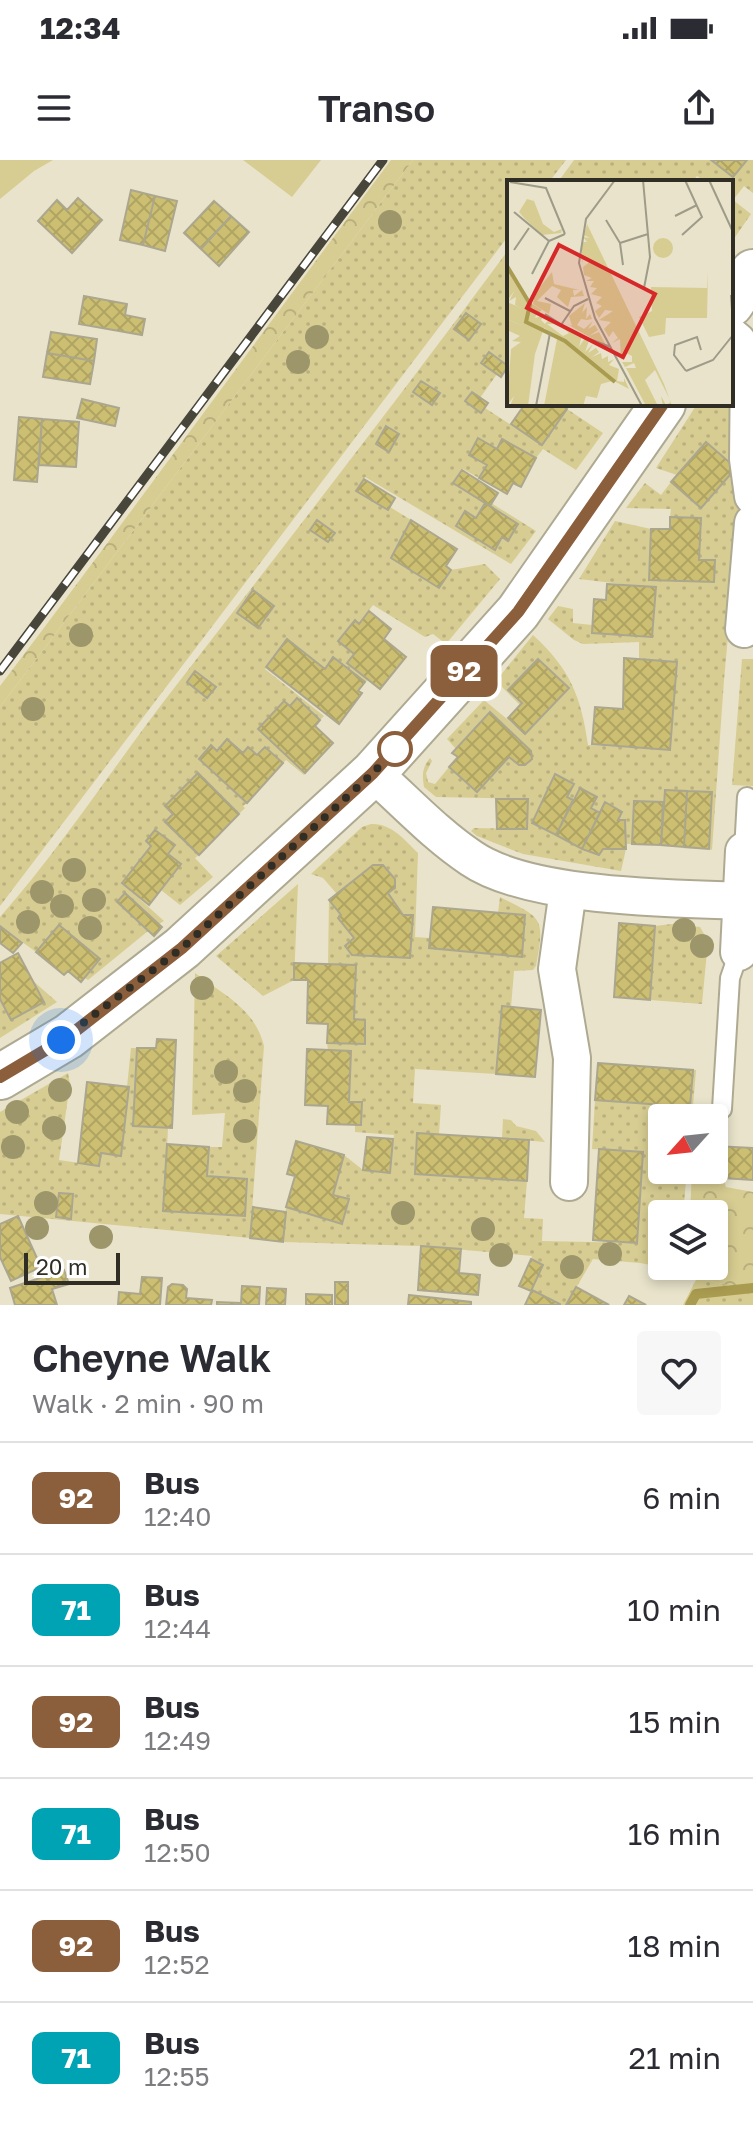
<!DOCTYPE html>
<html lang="en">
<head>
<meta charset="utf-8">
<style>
	:root { --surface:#fff; --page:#f7f7f7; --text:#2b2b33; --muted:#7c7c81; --line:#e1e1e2 }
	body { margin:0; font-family:"Golos Text",sans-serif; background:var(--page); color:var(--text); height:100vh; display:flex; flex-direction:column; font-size:30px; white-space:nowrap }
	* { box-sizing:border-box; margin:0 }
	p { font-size:26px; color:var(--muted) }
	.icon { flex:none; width:44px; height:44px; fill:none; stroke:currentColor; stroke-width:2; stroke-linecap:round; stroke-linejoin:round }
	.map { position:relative; height:1145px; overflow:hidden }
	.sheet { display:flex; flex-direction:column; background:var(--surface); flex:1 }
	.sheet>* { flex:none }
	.badge { padding:0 16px; border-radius:12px; font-size:28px; line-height:52px }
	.needle { width:52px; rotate:243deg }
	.fabs { position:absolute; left:648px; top:944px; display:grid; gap:16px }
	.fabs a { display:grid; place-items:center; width:80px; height:80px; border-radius:8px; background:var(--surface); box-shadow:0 4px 12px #0003; font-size:40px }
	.scale { position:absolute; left:24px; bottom:20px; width:96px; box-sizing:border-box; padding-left:8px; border:4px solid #302e24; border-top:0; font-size:22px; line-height:28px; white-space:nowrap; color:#302e24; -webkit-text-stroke:6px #fff; paint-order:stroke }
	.you { position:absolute; width:40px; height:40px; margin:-20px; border:6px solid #fff; border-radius:50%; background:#1a73e8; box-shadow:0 0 0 12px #1a73e833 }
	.map>.badge { position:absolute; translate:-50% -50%; box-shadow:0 0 0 4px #fff }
	.round { display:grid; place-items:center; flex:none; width:84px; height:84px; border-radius:8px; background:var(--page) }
	.headline { display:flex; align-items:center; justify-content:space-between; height:136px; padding:0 32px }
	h1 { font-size:38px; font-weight:600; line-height:60px }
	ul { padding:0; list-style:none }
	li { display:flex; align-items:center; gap:24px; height:112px; padding:0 32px; border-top:2px solid var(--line) }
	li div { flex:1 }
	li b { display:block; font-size:30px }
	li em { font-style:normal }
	li .badge { min-width:88px; font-weight:700; text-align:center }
	.status { display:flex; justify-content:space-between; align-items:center; height:56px; padding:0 40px; background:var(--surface); direction:ltr }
	.status svg { height:22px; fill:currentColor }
	header { display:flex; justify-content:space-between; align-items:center; height:104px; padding:0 32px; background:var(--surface); font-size:36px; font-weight:600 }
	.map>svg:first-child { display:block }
</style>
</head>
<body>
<div class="status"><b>12:34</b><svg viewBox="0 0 49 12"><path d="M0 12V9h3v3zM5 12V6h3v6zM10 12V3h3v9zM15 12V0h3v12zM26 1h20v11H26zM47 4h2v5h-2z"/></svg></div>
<header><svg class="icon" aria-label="menu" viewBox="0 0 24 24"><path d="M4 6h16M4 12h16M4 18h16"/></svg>Transo<svg class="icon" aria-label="share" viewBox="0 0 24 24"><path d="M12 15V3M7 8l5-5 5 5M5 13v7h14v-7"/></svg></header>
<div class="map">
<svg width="753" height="1145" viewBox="0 0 753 1145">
	<defs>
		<pattern id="grass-dots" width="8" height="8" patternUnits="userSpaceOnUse" patternTransform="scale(2)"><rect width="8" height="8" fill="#d7cd92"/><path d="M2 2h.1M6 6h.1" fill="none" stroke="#b9b07e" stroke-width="1.8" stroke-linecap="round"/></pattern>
		<pattern id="forest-crowns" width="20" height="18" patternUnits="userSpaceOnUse" patternTransform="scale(2)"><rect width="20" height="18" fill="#d7cd92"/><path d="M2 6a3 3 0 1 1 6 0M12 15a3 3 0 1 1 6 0" fill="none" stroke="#b9b07e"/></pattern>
		<pattern id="building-cross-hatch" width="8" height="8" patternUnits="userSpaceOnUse" patternTransform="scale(2)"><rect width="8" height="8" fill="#cdbf72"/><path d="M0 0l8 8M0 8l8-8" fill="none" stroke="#b0a463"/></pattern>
	</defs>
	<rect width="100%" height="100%" fill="#e8e3ca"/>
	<path fill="url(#grass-dots)" fill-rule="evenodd" d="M413 0H566L549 22H509V75L0 746V547Z
		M574 0H710L733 18 747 0H753V33L744 26 733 40 751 54 731 83V22H706L697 16 692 22H558Z
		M509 89V205L489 193 481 203 497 214 480 238 472 232 466 242 481 252 485 248 542 285 567 249 603 273 576 310 543 289 536 298 502 280 497 289 478 279 469 295 487 305 479 318 463 309 454 323 485 343 476 358 465 352 456 366 495 390 502 377 508 380 518 364 490 346 491 343 536 371 511 404 365 317 357 332 387 350 390 347 411 360 391 398 439 428 451 410 485 404 500 419 446 484 433 474 425 477 373 445 359 464 354 460 338 481 354 494 347 503 368 520 365 522 334 498 325 509 287 480 265 509 324 556 320 560 297 538 290 546 284 541 258 569 305 613 304 615 286 600 283 603 265 587 257 595 243 593 228 580 217 591 212 586 199 600 247 643 243 646 245 648 239 654 197 613 165 646 173 654 165 662 199 695 195 698 213 717 180 745 161 730 168 694 175 685 155 670 146 681 151 686 122 723 164 761 159 764 124 734 117 743 148 771 88 820 85 818 100 799 59 765 36 792 0 766V757C61 688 112 609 168 536 283 387 398 240 509 89ZM253 430 274 446 258 468 237 453Z
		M697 244H731L741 333 724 520 712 690 709 689 711 632 665 630 663 642 634 641 632 684H626L625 660H618L622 651 605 643 600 653 591 648 596 636 580 628 573 640 567 637 574 623 555 615 532 664 599 695 603 689H626L621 711 523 694 477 676 471 671 474 668 527 669 528 639 436 637 424 627C422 616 422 607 430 598L432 601 426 613 428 622 435 624 449 607 477 632 509 597 519 605H525L532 599 456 589 447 579 484 540 525 574 568 528 538 499 509 530 522 543 520 545 496 521 533 475C570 509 581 536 588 585L670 590 639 499V482L583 484 574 480 548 459 558 446 573 449V463L592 465V473L655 428 579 419 615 361 651 369 650 420 714 422 715 400H699L700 358 670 357 671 349 626 348 645 323 661 335 671 322 701 348 735 309 706 283 677 315 656 308Z
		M742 499H753V626L732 625Z
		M371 664C391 663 405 680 418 693L415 777 430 778 429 788 521 797 525 755 498 753 500 737C543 759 545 757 536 806L533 810 514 811 511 847H502L496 914 415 909 413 943 441 945 439 974 417 973 415 1014 527 1021 524 1058 543 1059 542 1081 637 1083 642 992 592 989 595 940 690 947 693 910H696L692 958H662V1010H687L683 1054H662V1106H679V1110L640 1103 593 1099 566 1145H561L532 1130 543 1105 531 1099 532 1096 421 1086 283 1082 286 1047 341 1063 348 1040 333 1035 344 995 363 1010 390 1012 394 975 355 972V965H361V942H349L328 890 327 883 365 884 354 859 355 805 328 804 329 740 341 755 338 758 354 778 345 786 352 795 410 798 413 756 403 755 388 733 395 728V719L383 705H373L337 734 323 718 311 714 362 667Z
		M298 724 294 820 263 836 216 796Z
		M672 764 700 767 708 781 702 844 650 840 655 766Z
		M195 813C224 835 255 849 264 886L250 1078 0 1054V952L68 913 70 924 59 1000 99 1006 101 993 120 995 131 888H137L133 966 168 968 164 1051 245 1056 247 1019 207 1016 209 987H222L225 953 192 955Z
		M32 820 57 842 0 878V839L11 859 44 842Z
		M503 959 511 960 516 966 536 971 545 982 502 978Z
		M697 1118 753 1131V1145H683Z"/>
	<path fill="url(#forest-crowns)" d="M391 0H413L0 547V526C132 352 260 175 391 0Z
		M692 1010H708L707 1017 723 1018 726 1027 753 1032V1131L688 1116V1106H714V1054H690Z"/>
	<path fill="#d7cd92" d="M0 0H53L34 11 0 39Z
		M243 0H321L292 37Z"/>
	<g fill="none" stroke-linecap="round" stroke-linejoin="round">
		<path stroke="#a99b4f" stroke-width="10" d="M690 1145 696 1134 753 1128"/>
	</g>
	<path fill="url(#building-cross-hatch)" stroke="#aba78f" stroke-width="2" d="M711 0H747L733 17Z
		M131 30 155 36 143 85 120 80Z
		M155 36 177 41 165 91 143 85Z
		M78 38 102 60 72 93 38 61 57 40 67 50Z
		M214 41 231 56 201 89 184 73Z
		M231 56 249 72 219 106 201 89Z
		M84 136 127 144 125 155 145 159 142 175 79 164Z
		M466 153 481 164 469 180 454 169Z
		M51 172 97 179 94 201 47 193Z
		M489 192 508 206 501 217 481 203Z
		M47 193 94 201 90 224 43 217Z
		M421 221 440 233 432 245 413 232Z
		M472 232 488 243 481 253 465 241Z
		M82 239 119 248 115 266 77 258Z
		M525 244H560L567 249 542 285 511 264Z
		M19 257 42 259 37 322 14 320Z
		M42 259 79 262 76 307 39 305Z
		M386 266 399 274 389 292 376 284Z
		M478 278 497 289 502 279 536 298 521 327 513 323 507 334 479 318 487 305 469 295Z
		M706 282 736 308 701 348 671 322Z
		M462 310 498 333 490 346 453 323Z
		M364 319 395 338 388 350 356 331Z
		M485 343 518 364 508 381 502 377 495 390 456 366 465 351 476 358Z
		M670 357 701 358 699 400H715L714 422 649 420 651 369H670Z
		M317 360 335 373 328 382 310 370Z
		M411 360 457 389 446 406 451 410 439 428 391 398Z
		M607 424 656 427 652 477 592 473 594 439 606 440Z
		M253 430 274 446 258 468 237 453Z
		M369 451 391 469 384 479 406 497 380 529 347 503 354 494 338 481 355 460 359 464Z
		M287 479 325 509 333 497 365 522 358 531 362 533 339 564 266 507Z
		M624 498 677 502 670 590 592 584 595 547 623 549Z
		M538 499 569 528 525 574 508 558 522 543 508 530Z
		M195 511 216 527 207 538 187 522Z
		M297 538 320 560 315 566 333 583 305 613 258 569 284 541 290 546Z
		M490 552 531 591 532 599 525 605H519L509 597 477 632 449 607 458 597 452 593Z
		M227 579 243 593 248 587 257 595 265 587 283 603 247 643 199 599 211 585 217 591Z
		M198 613 239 654 199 695 165 662 173 654 165 646Z
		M555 614 574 624 567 637 573 640 556 675 532 663Z
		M580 628 597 637 591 648 600 653 582 689 556 675Z
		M665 630 687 631 684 687 661 685Z
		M687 631 712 632 709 689 684 687Z
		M496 639H528L527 669H497Z
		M634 641 663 642 661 685 632 684Z
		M605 642 622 652 618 660H625L626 689H603L599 695 582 689Z
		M155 670 175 685 168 694 181 704 149 745 122 723 151 686 146 681Z
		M373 705H383L395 719V728L388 733 403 755H413L410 798 352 795 345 786 354 778 338 758 341 755 329 740Z
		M125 733 162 767 154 776 117 742Z
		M433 747 525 755 522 797 429 788Z
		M619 763 655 766 650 840 614 837Z
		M59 765 100 799 81 822 68 811 64 815 36 792Z
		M0 766 22 783 13 793 0 783Z
		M18 793 44 842 11 860 0 839V803Z
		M294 803 356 805 354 859 365 860V884L327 883 328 864 307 863 308 820H294Z
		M502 846 541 850 535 917 496 914Z
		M157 879 176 880 172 968 133 966 137 888H156Z
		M307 889 351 891 349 942H362L361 965 327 964 328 946 305 945Z
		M598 903 693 910 690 947 595 940Z
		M87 922 129 927 121 996 101 993 99 1006 78 1003Z
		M417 973 529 980 527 1021 415 1014Z
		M367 977 393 979 390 1013 363 1010Z
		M296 981 344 995 333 1035 349 1039 342 1064 286 1047 295 1016 287 1014Z
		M167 984 209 987 207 1016 247 1019 245 1056 163 1051Z
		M714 986 753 988V1020L707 1017 708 1010H714Z
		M599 989 643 992 637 1083 593 1080Z
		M59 1033 73 1034 71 1059 56 1057Z
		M253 1047 286 1052 283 1082 250 1078Z
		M18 1056 41 1107 11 1121 0 1097V1064Z
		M421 1086 461 1089 459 1113 480 1115 478 1135 418 1130Z
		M531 1099 543 1105 531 1131 519 1126Z
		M64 1110 69 1124 52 1129 57 1145H15L10 1128Z
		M142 1117 162 1118 160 1145H118L119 1132 140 1134Z
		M335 1122H348V1145H335Z
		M172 1124 183 1125 187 1129 186 1138 212 1140 211 1145H166L168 1127Z
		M242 1126 260 1127 259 1145H217V1142L241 1143Z
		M576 1127 609 1145H566Z
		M267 1128 286 1129 285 1145H266Z
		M532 1130 560 1144V1145H525Z
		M306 1134 332 1135V1145H306Z
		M409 1135 471 1142V1145H408Z
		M629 1136 646 1145H624Z"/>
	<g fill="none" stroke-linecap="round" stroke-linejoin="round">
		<g stroke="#aeaa92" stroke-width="22">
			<path id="lane" d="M744 691 747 637
				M722 949 730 818 739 792"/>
		</g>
		<g stroke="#aeaa92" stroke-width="40">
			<path id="street" d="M731 176 737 181 749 199 748 299 753 336
				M744 469 753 363
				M373 613C405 641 435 674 471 698 529 738 671 738 742 741
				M568 730 557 809 572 898 569 1022
				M739 792 744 691"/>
		</g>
		<g stroke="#aeaa92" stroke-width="48">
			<path id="secondary" d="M731 144 753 112
				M0 917 69 876 182 788 373 613 518 452 663 244"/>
		</g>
		<use href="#lane" stroke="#fff" stroke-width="18"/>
		<use href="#street" stroke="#fff" stroke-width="36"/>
		<use href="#secondary" stroke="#fff" stroke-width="44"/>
		<g stroke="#48463a" stroke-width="9">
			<path id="rail" d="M0 511 383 0"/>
		</g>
		<use href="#rail" stroke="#fff" stroke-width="6" stroke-dasharray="18" stroke-linecap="butt"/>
	</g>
	<g fill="#9e966b">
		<circle cx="390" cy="62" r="12"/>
		<circle cx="317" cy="177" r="12"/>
		<circle cx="298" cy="202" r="12"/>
		<circle cx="81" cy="475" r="12"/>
		<circle cx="33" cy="549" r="12"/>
		<circle cx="74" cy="710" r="12"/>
		<circle cx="42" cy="732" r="12"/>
		<circle cx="94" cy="740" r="12"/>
		<circle cx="62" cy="746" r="12"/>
		<circle cx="28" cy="762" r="12"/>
		<circle cx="90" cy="768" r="12"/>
		<circle cx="684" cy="770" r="12"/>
		<circle cx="702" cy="786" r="12"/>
		<circle cx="202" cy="828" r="12"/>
		<circle cx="226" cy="912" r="12"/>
		<circle cx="60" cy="930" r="12"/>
		<circle cx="245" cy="931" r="12"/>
		<circle cx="17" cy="952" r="12"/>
		<circle cx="54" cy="968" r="12"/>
		<circle cx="245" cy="971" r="12"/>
		<circle cx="13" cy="987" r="12"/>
		<circle cx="46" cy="1043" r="12"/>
		<circle cx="403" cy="1053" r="12"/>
		<circle cx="37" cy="1068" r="12"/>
		<circle cx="483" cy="1069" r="12"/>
		<circle cx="101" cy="1077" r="12"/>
		<circle cx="610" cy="1094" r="12"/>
		<circle cx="501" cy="1095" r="12"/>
		<circle cx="572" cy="1107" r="12"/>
	</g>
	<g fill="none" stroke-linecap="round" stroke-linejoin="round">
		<g stroke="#fff" stroke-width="18">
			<path id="line" d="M0 917 69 876 182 788 373 613 518 452 663 244"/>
		</g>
		<use href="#line" stroke="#8b5e3c" stroke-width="12"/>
		<path stroke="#302e24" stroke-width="8" stroke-dasharray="0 14.4" d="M61 880 182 788 373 613 395 589"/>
	</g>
	<circle fill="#fff" stroke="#8b5e3c" stroke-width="4" cx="395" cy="589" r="16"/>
	<g transform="translate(507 20)">
		<rect width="226" height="226" fill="#e8e3ca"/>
		<path d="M20 19 27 21 36 44 47 52 55 49 54 53 35 55 18 39 12 32ZM80 44 157 204 165 226H156L154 216 159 225 164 222 148 190 138 200 151 226H139L119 188H129L127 183 118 187 115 182H125V176L119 173 114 180 113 159 105 163 111 158 106 151 102 157 97 149 104 142 92 140 106 131 98 130 92 138 88 131 95 126 89 123 95 117 84 114 90 108 83 107 87 101H79L85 98 77 95 76 87 84 81 76 79 75 83V62H80L76 57 83 58 77 55ZM0 87 25 125 20 131 8 125 9 117 2 121 8 110 0 121ZM45 92 47 104 72 110H66L67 116 75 110 77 116 64 117 61 127 50 117 54 110 45 106 30 121 44 124 42 134 26 124 28 113ZM78 123 75 133 80 127 79 139 83 134 85 139 80 140 74 139 70 145 77 149 86 141 81 149 88 145 91 150 82 156 92 152 100 167 60 144 65 146 62 136ZM31 131 28 138 38 135 34 140 38 144 43 138 48 144H40L56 156 62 153 56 148 75 155 72 167 78 158 82 161 78 172 86 164 81 173 89 168 92 172 85 177 94 173 95 179 101 176V182L107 179 102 185 112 189 110 201 117 202V198L122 209 105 200 91 203 80 216 37 226 50 159 58 161 37 148 28 174 21 226H3L7 216 0 226 4 169 14 162 5 161 13 156 0 150V139L14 145Z" fill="#d7cd92"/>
		<path d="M0 122 20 130 25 124 35 130 14 145 0 139Z" fill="#d7cd92"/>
		<path d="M146 68a10 10 0 1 1 20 0a10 10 0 1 1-20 0ZM201 92 200 138H159L158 154 142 157 132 137 145 131 144 107 200 108ZM59 167 105 201 94 204 90 218 79 216 76 226H47Z" fill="#d7cd92"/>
		<path fill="none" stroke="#a99b4f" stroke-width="4" d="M0 86 23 124 19 142 58 161 108 202"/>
		<path fill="none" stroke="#9e9b88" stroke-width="2" d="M108 0 79 39 72 83 88 138 135 226M136 0 143 77 137 108M202 0 226 52M3 2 39 8 58 54M7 32 42 61 58 54M168 36 190 25M99 40 113 63 116 85M175 55 195 37 178 0M113 63 141 54M7 70 22 48M25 94 42 61M224 115 226 145M38 118 63 131M38 134 63 150M54 145 67 126 81 119M77 157 104 167M179 191 167 175 168 165 190 157 194 170M179 191 206 180 226 155M29 226 43 153"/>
		<path fill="#d62828" fill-opacity="0.15" stroke="#d62828" stroke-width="4" d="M52 65 148 114 116 177 20 128Z"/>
		<rect width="226" height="226" fill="none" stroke="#302e24" stroke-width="4"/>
	</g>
</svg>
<div class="fabs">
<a><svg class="needle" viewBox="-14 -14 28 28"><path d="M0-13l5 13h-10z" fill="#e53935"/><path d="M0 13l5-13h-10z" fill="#7c7c81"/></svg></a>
<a><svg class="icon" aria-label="layers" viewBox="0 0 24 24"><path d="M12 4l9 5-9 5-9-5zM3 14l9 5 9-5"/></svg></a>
</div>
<div class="scale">20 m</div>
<div class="you" style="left:61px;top:880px"></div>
<b class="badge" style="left:464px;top:511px;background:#8b5e3c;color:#fff">92</b>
</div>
<section class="sheet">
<div class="headline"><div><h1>Cheyne Walk</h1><p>Walk · 2 min · 90 m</p></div><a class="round"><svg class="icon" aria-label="heart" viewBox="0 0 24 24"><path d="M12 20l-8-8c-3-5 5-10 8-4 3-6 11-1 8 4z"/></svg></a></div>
<ul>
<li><span class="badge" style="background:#8b5e3c;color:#fff">92</span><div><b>Bus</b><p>12:40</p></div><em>6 min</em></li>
<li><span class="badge" style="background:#00a3b4;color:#fff">71</span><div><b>Bus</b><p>12:44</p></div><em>10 min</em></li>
<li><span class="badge" style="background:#8b5e3c;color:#fff">92</span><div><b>Bus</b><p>12:49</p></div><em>15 min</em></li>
<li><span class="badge" style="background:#00a3b4;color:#fff">71</span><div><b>Bus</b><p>12:50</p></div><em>16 min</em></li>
<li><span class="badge" style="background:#8b5e3c;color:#fff">92</span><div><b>Bus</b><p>12:52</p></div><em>18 min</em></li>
<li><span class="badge" style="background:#00a3b4;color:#fff">71</span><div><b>Bus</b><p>12:55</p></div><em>21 min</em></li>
</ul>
</section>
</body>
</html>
